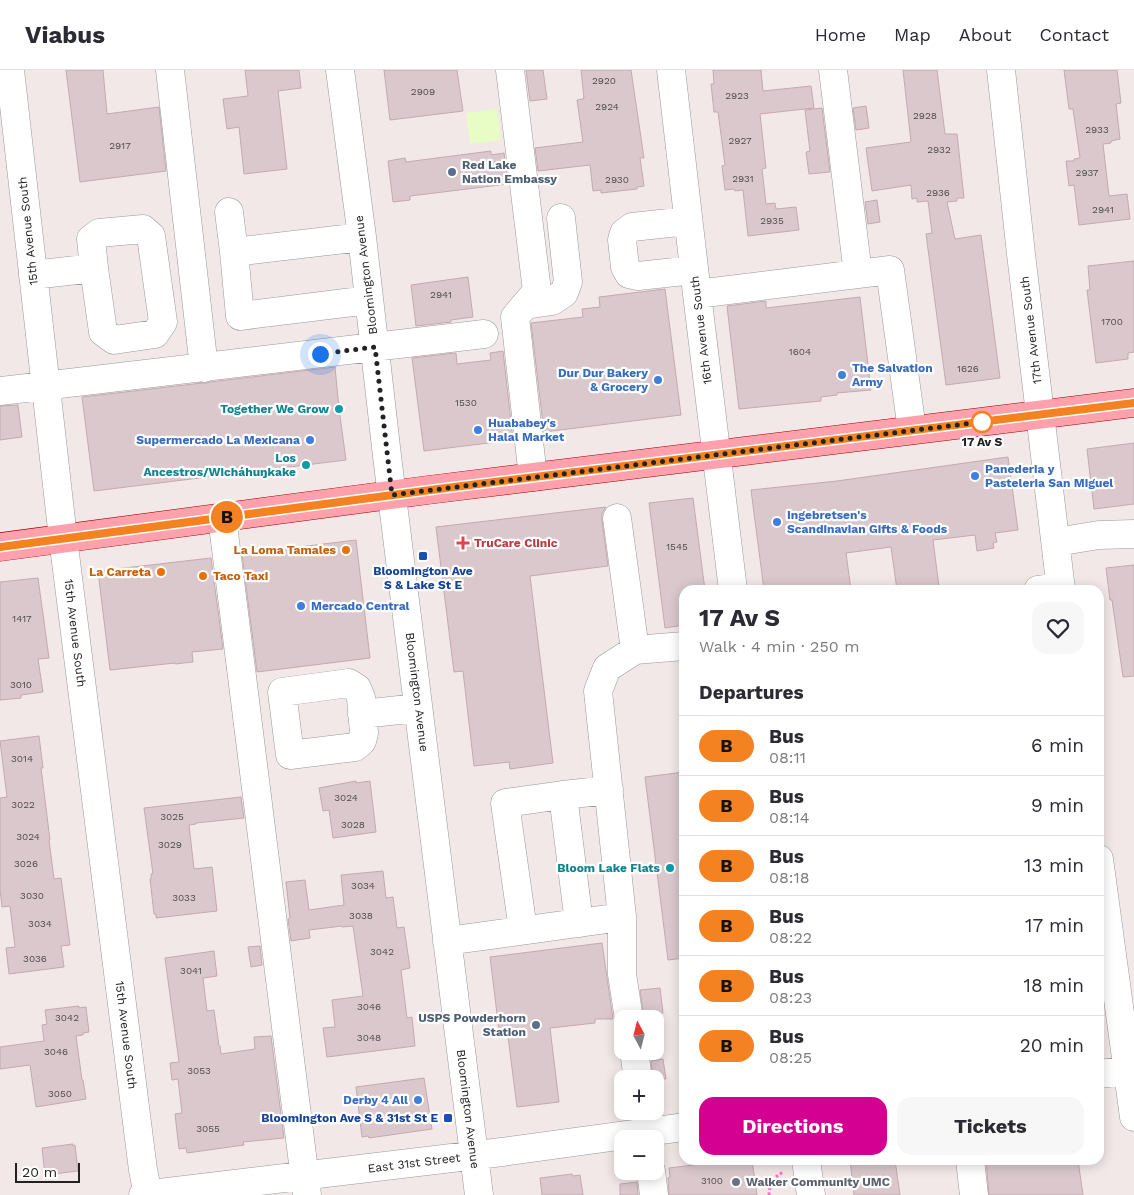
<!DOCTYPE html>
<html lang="en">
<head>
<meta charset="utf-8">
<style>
	:root { --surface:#fff; --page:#f7f7f7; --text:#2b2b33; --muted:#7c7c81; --line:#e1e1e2; --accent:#d40091 }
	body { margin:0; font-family:"Work Sans",sans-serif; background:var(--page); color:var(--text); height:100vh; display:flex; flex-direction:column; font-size:19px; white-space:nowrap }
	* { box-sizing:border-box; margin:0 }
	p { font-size:16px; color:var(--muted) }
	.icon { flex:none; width:28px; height:28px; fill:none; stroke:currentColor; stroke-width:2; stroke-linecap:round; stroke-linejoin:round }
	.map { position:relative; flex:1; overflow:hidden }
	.panel { position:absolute; left:679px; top:515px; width:425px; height:580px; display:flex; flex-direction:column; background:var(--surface); border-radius:15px; box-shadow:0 2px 12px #0003 }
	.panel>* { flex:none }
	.badge { padding:0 10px; border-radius:16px; font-size:18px; line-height:32px }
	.needle { width:32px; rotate:353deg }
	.controls { position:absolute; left:614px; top:940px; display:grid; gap:10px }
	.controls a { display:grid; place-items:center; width:50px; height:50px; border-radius:10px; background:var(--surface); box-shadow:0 2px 12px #0003; font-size:25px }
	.scale { position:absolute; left:15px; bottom:12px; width:65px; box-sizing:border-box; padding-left:5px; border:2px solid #222; border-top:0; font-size:14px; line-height:18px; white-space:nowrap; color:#222; -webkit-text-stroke:4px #fff; paint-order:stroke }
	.you { position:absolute; width:25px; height:25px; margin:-12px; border:4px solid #fff; border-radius:50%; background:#1a73e8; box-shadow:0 0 0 8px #1a73e833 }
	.map>.badge { position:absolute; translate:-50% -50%; box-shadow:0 0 0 2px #fff }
	h2 { padding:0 20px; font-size:19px; line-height:45px }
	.round { display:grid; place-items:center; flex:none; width:52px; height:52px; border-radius:15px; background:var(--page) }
	.headline { display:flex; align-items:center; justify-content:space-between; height:85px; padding:0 20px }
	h1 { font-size:24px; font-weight:700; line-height:38px }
	.cta { display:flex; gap:10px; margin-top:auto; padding:10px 20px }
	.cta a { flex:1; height:58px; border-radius:15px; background:var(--accent); color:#fff; font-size:20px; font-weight:700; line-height:58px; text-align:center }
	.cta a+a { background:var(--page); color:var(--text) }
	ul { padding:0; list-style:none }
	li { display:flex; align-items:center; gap:15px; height:60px; padding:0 20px; border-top:1px solid var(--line) }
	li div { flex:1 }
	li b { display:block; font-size:19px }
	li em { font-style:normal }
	li .badge { min-width:55px; font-weight:700; text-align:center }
	header { display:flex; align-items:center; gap:30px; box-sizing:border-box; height:70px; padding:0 25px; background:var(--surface); border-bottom:1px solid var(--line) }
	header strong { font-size:24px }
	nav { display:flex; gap:28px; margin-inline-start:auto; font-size:18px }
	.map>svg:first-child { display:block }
</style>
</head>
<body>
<header>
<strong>Viabus</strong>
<nav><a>Home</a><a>Map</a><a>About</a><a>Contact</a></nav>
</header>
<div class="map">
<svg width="1134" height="1125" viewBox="0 0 1134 1125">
	<rect width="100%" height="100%" fill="#f2e8e8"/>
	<path fill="#e7fdc5" d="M497 39 501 70 470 74 466 43Z"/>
	<path fill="#dac8cc" stroke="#c5a9b0" d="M66 0H103L107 44 159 37 166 101 80 112Z
		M245 0H299L301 18 278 21 287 99 244 104 239 57 227 59 223 29 248 26Z
		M384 0H457L463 41 390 50Z
		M526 0H543L547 29 530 31Z
		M581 0H631L644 88H640L644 116 637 117V119L601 123V120L593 121 590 95 538 101 535 78 583 72 577 30 583 29V28H584Z
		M713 0H761L763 21 811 16 814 38 760 44 766 98 762 99 766 134 775 133 776 139 796 137 799 160 748 166 743 120 735 121 734 119 725 120 722 96 725 95 718 42H714L711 14H714Z
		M903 0H937L945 64H957L964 128H957V131L947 132 955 169 981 165 1000 308 946 315 926 164 932 163 928 131 917 132V128L912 129 911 115 872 121 866 78 911 72Z
		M1064 0H1117L1121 33 1116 34 1120 69 1111 71V73L1103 74 1109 126 1127 124 1130 149 1079 155 1074 115 1069 116 1066 91H1074V89L1080 88 1073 39H1069Z
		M866 36 869 58 856 60 853 38Z
		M822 38 830 102 809 104 806 82 810 81 805 40Z
		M491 81V85L504 83 508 114 410 126V130L393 132 388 91 405 88 406 92Z
		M877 130 880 152 868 154 865 132Z
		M1134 191V282L1128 283V289L1096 293 1087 220H1090L1088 196Z
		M468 207 473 247 451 250V252L416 256 411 215Z
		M665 219 681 345 544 362 531 253 583 247 582 239 600 237 599 227Z
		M860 227 871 320 837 323V325L821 327V331L739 339 727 236 766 231V238Z
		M503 281 513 370 424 381 412 288 456 283 457 294 491 290 490 283Z
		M335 297 339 339 346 390 94 421 82 327 202 313H206L210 312Z
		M18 335 22 367 0 370V336Z
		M1134 373V434L1094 439 1087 379Z
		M1008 387 1018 460 995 463 997 472 993 473 994 478 977 481 975 465 933 470 939 517 921 520H897L891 477 846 483 851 520H764L751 420 837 411Z
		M693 428 705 520H684V555L665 558 649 433Z
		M606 437 602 443V450L608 496 530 506 553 693 510 699 509 692 474 696 463 601 454 602 436 457Z
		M356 470 370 588 257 602 242 484Z
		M211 488 223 579 192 582 193 592 175 594V593L110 600 98 501Z
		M1134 495V606L1123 607 1112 530H1110L1106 498Z
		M38 508 49 588 38 589 43 622 21 625V628L0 630V512Z
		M39 666 43 698H41L50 770H49L54 809 61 808 70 875 61 876 64 897 9 904 6 878 15 877 10 836 2 837 0 819V728L7 727 0 671Z
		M684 702V888L668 890 645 707Z
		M356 711V713L370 711 376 762 333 768 329 740 323 741 319 718Z
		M241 727 244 748 196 753V754L189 755 194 799 212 797 217 841 156 848V844H154L150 809H151V804H153L144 738Z
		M383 801 386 828 393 827 397 858 404 857 410 898 401 900 407 948 412 947 415 976 327 987 323 958 335 957 332 930 363 926 353 856 342 857V856L309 860 310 868 291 871 288 849 290 848 286 812 305 810 309 840 344 835 341 805Z
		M602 873 613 949H595V953L550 958 559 1032 517 1037 507 959 499 960 490 887Z
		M260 876 262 895 251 897 248 877Z
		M214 881 217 906 203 908 207 941 214 940 219 976H220L221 984 255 979 254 967 271 966 284 1068 243 1072 244 1075 187 1083 186 1078 179 1079 175 1044 182 1043 178 1009 172 1010 170 993 179 992 165 888Z
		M660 918 663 943 657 944 658 949H644L640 920Z
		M79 936V938L86 937 89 962 83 963V965L76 966 82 1010H83L86 1029 36 1037 30 995 0 999V977L44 971 42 955 47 954 45 940Z
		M663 989 666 1009H653L651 991Z
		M424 1008 432 1059 369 1068 368 1066 362 1067 356 1017Z
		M73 1074V1076L75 1075 78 1101 45 1105 42 1078Z
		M734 1090H752L757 1125H669L668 1108 670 1107 669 1098Z
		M850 1090H895L900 1125H854Z
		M986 1090H1078L1083 1125H989Z
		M572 1104 573 1106 580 1105 583 1125H542L540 1108Z
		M637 1112 638 1125H620V1114Z"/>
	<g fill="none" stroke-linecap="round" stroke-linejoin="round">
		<g stroke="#999" stroke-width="29">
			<path id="minor" d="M10 0 63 468 143 1100 148 1125
				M170 0 204 298
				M340 0 362 167 387 386 479 1125
				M510 0 537 221 515 247 533 407
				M671 0 697 224 733 520
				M833 0 858 204
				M1001 0 1021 184 1061 520
				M229 142 234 182 240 246 369 230
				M688 151 632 157 624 163 622 170 625 197 629 204 638 206 694 200
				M234 182 362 167
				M33 205 94 198 103 262 114 270 155 264 163 252 151 166 143 159 99 163 91 169 94 198
				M697 224 890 200 912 360
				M525 235 552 231 564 223 568 212 561 148
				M0 321 484 264
				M222 447 307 1125
				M617 448 635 580
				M1056 472 1099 465 1134 464
				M1038 520 1061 517
				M349 613 357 618 361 628 364 663 362 671 355 677 290 685 282 622Z
				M362 644 418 638
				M1099 789 1134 1047
				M579 853 563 725 609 720
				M523 860 505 733 563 725
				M447 871 622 847
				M629 949 622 904V847L598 621 607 598 635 580 684 576
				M634 981 638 1009
				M1099 1004 1134 1000
				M806 1090 811 1125
				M970 1090 974 1125
				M651 1101 654 1125
				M143 1125 502 1082 684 1057"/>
		</g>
		<g stroke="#a00002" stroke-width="29">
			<path id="major" d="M0 477 428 420 1134 333"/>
		</g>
		<path stroke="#ff6dc2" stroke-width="3" stroke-dasharray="2.5 2.5" stroke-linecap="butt" d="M769 1125C770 1112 772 1109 783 1102"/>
		<use href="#minor" stroke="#fff" stroke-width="28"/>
		<use href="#major" stroke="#ffa1ac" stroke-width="28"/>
	</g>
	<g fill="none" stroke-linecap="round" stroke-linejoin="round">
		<g stroke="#fff" stroke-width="11">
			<path id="line" d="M0 477 446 418 1134 333"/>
		</g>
		<use href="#line" stroke="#f58220" stroke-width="8"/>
		<path stroke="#222" stroke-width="5" stroke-dasharray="0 9" d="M320 284 375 277 392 425 989 351 982 352"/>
	</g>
	<g fill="#5c6f8a" stroke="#fff" stroke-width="2">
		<circle cx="452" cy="102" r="5"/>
		<circle cx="536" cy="955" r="5"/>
	</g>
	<g fill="#3f7fe0" stroke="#fff" stroke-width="2">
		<circle cx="842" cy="305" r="5"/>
		<circle cx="658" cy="310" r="5"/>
		<circle cx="478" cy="360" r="5"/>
		<circle cx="310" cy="370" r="5"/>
		<circle cx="975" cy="406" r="5"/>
		<circle cx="777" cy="452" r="5"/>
		<circle cx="301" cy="536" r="5"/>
		<circle cx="418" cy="1030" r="5"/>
	</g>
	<g fill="#0f9aa8" stroke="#fff" stroke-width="2">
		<circle cx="339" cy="339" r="5"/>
		<circle cx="306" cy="395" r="5"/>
		<circle cx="670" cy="798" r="5"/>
	</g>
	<circle fill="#fff" stroke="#f58220" stroke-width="2.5" cx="982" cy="352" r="10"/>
	<path fill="#e0444e" stroke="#fff" stroke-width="2" d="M460.5 465.5h5v5h5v5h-5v5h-5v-5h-5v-5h5z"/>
	<g fill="#e8710a" stroke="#fff" stroke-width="2">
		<circle cx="346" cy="480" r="5"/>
		<circle cx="161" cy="502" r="5"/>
		<circle cx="203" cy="506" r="5"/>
	</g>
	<g fill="#1a4fb4" stroke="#fff" stroke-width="2">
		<rect x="418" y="481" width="10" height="10" rx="2.5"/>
		<rect x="443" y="1043" width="10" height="10" rx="2.5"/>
	</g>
	<circle fill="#6b7280" stroke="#fff" stroke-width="2" cx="736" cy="1112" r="5"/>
	<g text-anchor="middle" stroke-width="4.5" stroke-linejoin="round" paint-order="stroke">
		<g font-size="10" fill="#504c4c">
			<text x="604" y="14">2920</text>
			<text x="423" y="25">2909</text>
			<text x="737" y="29">2923</text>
			<text x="607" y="40">2924</text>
			<text x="925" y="49">2928</text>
			<text x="1097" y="63">2933</text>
			<text x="740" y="74">2927</text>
			<text x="120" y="79">2917</text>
			<text x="939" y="83">2932</text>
			<text x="1087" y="106">2937</text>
			<text x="743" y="112">2931</text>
			<text x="617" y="113">2930</text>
			<text x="938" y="126">2936</text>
			<text x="1103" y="143">2941</text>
			<text x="772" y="154">2935</text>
			<text x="441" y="228">2941</text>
			<text x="1112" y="255">1700</text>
			<text x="800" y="285">1604</text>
			<text x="968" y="302">1626</text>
			<text x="466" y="336">1530</text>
			<text x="677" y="480">1545</text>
			<text x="22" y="552">1417</text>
			<text x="21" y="618">3010</text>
			<text x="22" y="692">3014</text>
			<text x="346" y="731">3024</text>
			<text x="23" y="738">3022</text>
			<text x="172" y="750">3025</text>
			<text x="353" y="758">3028</text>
			<text x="28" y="770">3024</text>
			<text x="170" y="778">3029</text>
			<text x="26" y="797">3026</text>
			<text x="363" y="819">3034</text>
			<text x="32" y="829">3030</text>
			<text x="184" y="831">3033</text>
			<text x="361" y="849">3038</text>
			<text x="40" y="857">3034</text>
			<text x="382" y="885">3042</text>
			<text x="35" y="892">3036</text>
			<text x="191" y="904">3041</text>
			<text x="369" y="940">3046</text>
			<text x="67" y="951">3042</text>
			<text x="369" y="971">3048</text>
			<text x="56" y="985">3046</text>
			<text x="199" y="1004">3053</text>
			<text x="60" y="1027">3050</text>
			<text x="208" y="1062">3055</text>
			<text x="712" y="1114">3100</text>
		</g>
		<g font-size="12" font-weight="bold" fill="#4e5e75" stroke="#fff" text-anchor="start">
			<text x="462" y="99">Red Lake<tspan x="462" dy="14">Nation Embassy</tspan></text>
			<text x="526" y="952" text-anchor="end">USPS Powderhorn<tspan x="526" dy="14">Station</tspan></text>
		</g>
		<g font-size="12" fill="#222" stroke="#fff">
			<text transform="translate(28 161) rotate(-96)" y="4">15th Avenue South</text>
			<text transform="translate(366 205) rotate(-97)" y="4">Bloomington Avenue</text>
			<text transform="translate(701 260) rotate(-97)" y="4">16th Avenue South</text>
			<text transform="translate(1031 260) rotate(-97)" y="4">17th Avenue South</text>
			<text transform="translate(75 563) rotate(83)" y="4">15th Avenue South</text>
			<text transform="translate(417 622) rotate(83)" y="4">Bloomington Avenue</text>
			<text transform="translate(126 965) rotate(83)" y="4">15th Avenue South</text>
			<text transform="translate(468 1039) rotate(83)" y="4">Bloomington Avenue</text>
			<text transform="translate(414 1093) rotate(-7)" y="4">East 31st Street</text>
		</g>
		<g font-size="12" font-weight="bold" fill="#366cbe" stroke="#fff" text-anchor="start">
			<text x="852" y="302">The Salvation<tspan x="852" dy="14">Army</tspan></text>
			<text x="648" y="307" text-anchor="end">Dur Dur Bakery<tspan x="648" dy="14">&amp; Grocery</tspan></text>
			<text x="488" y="357">Huababey's<tspan x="488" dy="14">Halal Market</tspan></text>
			<text x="300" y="374" text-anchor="end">Supermercado La Mexicana</text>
			<text x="985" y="403">Panederia y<tspan x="985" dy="14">Pasteleria San Miguel</tspan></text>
			<text x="787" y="449">Ingebretsen's<tspan x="787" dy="14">Scandinavian Gifts &amp; Foods</tspan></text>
			<text x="311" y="540">Mercado Central</text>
			<text x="408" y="1034" text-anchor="end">Derby 4 All</text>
		</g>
		<g font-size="12" font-weight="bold" fill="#0d838f" stroke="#fff" text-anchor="end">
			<text x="329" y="343">Together We Grow</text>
			<text x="296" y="392">Los<tspan x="296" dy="14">Ancestros/Wicháhuŋkake</tspan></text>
			<text x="660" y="802">Bloom Lake Flats</text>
		</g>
		<g font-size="12" font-weight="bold" fill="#222" stroke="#fff">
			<text x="982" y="376">17 Av S</text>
		</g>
		<g font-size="12" font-weight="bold" fill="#be3a42" stroke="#fff" text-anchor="start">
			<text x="474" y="477">TruCare Clinic</text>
		</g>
		<g font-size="12" font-weight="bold" fill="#c56008" stroke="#fff" text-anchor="end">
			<text x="336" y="484">La Loma Tamales</text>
			<text x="151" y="506">La Carreta</text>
			<text x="213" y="510" text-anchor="start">Taco Taxi</text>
		</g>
		<g font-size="12" font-weight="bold" fill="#164399" stroke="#fff">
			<text x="423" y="505">Bloomington Ave<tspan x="423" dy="14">S &amp; Lake St E</tspan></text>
			<text x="438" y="1052" text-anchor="end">Bloomington Ave S &amp; 31st St E</text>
		</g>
		<g font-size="12" font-weight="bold" fill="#5b616d" stroke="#fff" text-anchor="start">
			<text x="746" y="1116">Walker Community UMC</text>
		</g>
	</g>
</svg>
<div class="controls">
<a><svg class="needle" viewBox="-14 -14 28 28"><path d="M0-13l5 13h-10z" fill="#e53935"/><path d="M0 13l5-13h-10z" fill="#7c7c81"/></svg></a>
<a>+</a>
<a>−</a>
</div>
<div class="scale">20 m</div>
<div class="you" style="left:320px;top:284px"></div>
<b class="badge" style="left:227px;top:447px;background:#f58220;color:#111">B</b>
<section class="panel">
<div class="headline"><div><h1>17 Av S</h1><p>Walk · 4 min · 250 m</p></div><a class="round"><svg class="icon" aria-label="heart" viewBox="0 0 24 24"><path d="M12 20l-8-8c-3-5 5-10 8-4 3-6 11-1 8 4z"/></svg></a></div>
<h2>Departures</h2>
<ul>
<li><span class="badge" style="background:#f58220;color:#111">B</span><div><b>Bus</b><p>08:11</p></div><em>6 min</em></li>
<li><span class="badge" style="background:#f58220;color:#111">B</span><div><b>Bus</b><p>08:14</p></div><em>9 min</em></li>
<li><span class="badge" style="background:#f58220;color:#111">B</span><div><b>Bus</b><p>08:18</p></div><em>13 min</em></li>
<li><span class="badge" style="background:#f58220;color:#111">B</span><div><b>Bus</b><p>08:22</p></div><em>17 min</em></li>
<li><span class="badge" style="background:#f58220;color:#111">B</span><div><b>Bus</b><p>08:23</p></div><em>18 min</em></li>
<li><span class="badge" style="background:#f58220;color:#111">B</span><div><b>Bus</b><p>08:25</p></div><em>20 min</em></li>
</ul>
<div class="cta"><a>Directions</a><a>Tickets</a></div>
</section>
</div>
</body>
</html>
